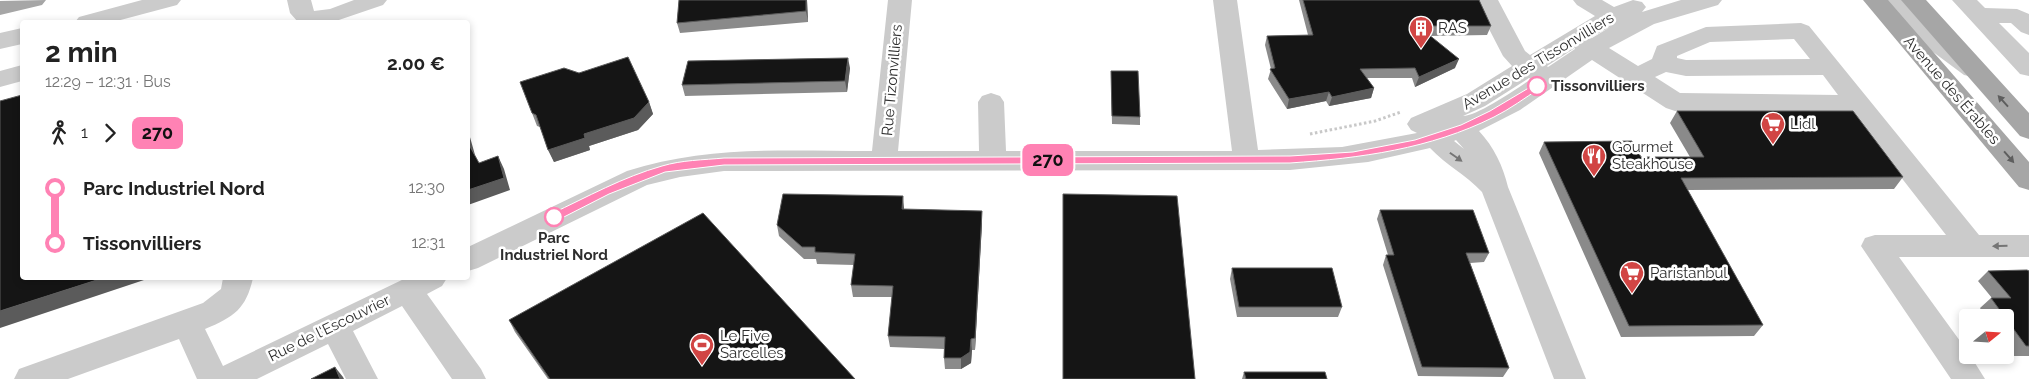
<!DOCTYPE html>
<html lang="fr">
<head>
<meta charset="utf-8">
<style>
	:root { --surface:#fff; --page:#f6f6f6; --text:#222; --muted:#767676 }
	body { margin:0; font-family:Raleway,sans-serif; background:var(--page); color:var(--text); height:100vh; display:flex; flex-direction:column; font-size:19px; white-space:nowrap }
	* { box-sizing:border-box; margin:0 }
	p { font-size:16px; color:var(--muted) }
	.icon { flex:none; width:28px; height:28px; fill:none; stroke:currentColor; stroke-width:2; stroke-linecap:round; stroke-linejoin:round }
	.map { position:relative; flex:1; overflow:hidden }
	.drawer { position:absolute; left:20px; top:20px; width:450px; height:260px; display:flex; flex-direction:column; background:var(--surface); border-radius:5px; box-shadow:0 2px 8px #0003 }
	.drawer>* { flex:none }
	.badge { padding:0 10px; border-radius:8px; font-size:18px; line-height:32px }
	.needle { width:32px; rotate:72deg }
	.controls { position:absolute; left:1959px; top:309px; display:grid; gap:10px }
	.controls a { display:grid; place-items:center; width:55px; height:55px; border-radius:5px; background:var(--surface); box-shadow:0 2px 8px #0003; font-size:25px }
	.map>.badge { position:absolute; translate:-50% -50%; box-shadow:0 0 0 2px #fff }
	.legs { display:flex; align-items:center; gap:8px; height:55px; padding:0 25px; font-size:16px }
	.legs p { margin-inline-start:auto }
	.overview { display:flex; align-items:center; justify-content:space-between; height:85px; padding:0 25px }
	h1 { font-size:28px; font-weight:700; line-height:38px }
	ul { padding:0 25px; list-style:none }
	li { display:flex; align-items:center; gap:18px; height:55px; font-size:19px }
	li i { display:grid; place-items:center; width:8px; height:100%; margin:0 6px; background:currentColor }
	li i::after { content:''; width:12px; height:12px; margin:-6px; border:4px solid; border-radius:50%; background:var(--surface) }
	li p { margin-inline-start:auto }
	li:first-child i { background:linear-gradient(#0000 50%,currentColor 0) }
	li:last-child i { background:linear-gradient(currentColor 50%,#0000 0) }
	.map>svg:first-child { display:block }
</style>
</head>
<body>
<div class="map">
<svg width="2029" height="379" viewBox="0 0 2029 379">
	<rect width="100%" height="100%" fill="#fff"/>
	<g fill="none" stroke-linecap="round" stroke-linejoin="round">
		<path stroke="#c8c8c8" stroke-width="3" stroke-dasharray="2.5 2.5" stroke-linecap="butt" d="M1310 134 1375 121 1401 112"/>
		<path fill="#cbcbcb" fill-rule="evenodd" d="M142 0H181L177 5 113 22H75L79 17Z
			M287 0H311L314 11 330 9 354 0H387L383 5 333 22H298L290 13Z
			M888 0H912L898 151H979L978 102 982 96 991 93 1000 96 1004 102 1006 151H1232L1213 0H1237L1258 150 1342 147 1417 133 1411 130 1407 124 1411 118 1467 94 1512 66 1503 56 1474 0H1498L1525 51 1530 55 1595 16 1577 5 1573 0H1602L1614 7 1633 0 1642 2 1646 7 1642 12 1681 0H1722L1718 5 1654 24 1609 48 1638 66 1652 59 1657 46 1706 27 1801 23 1809 26 1979 235H2029V257H1899L1968 352V355H1970L1985 379H1951L1861 246 1865 238 1875 235H1946L1851 113 1675 111 1666 108 1592 60 1520 110 1479 131C1494 147 1503 166 1508 187L1586 379H1554L1482 192C1466 175 1446 165 1430 148L1368 162 1290 170 724 171 680 177 647 185 478 268 468 271V247L627 171C709 145 788 151 872 151ZM1612 26 1592 38V37ZM1794 39 1810 59 1686 60 1677 58V56L1710 42ZM1575 49 1548 67 1547 66 1575 48ZM1666 72 1686 76 1823 75 1838 95 1680 93 1655 77ZM1529 78 1531 79C1518 88 1477 116 1463 116L1485 106ZM1456 140 1464 149 1454 141Z
			M1881 0H1906L1937 33 1982 63 1985 69 1982 75 1973 77 1964 75 1921 43Z
			M1952 0H1977L1985 8 2017 9 2029 14V35L2021 32 2011 23H1999L2029 53V76L2020 74Z
			M22 28V44L0 49V33Z
			M22 65V81L0 87V71Z
			M223 278H253C246 309 234 317 205 329L223 366 406 278H447L442 286 427 294 481 369 486 379H452L402 306 353 331 378 379H346L328 344 257 379H197L179 339 68 379H14L19 369 203 303 221 289Z"/>
		<path fill="#a6a6a6" fill-rule="evenodd" d="M46 0 42 5 0 15V1Z
			M1863 0H1888L2029 162V190L2019 187Z
			M1901 0H1926L2029 113V139L2020 136Z"/>
	</g>
	<path fill="#8a8a8a" d="M679 0H807L808 22 680 33 677 23Z
		M1299 0H1479L1491 26 1487 35 1429 36 1455 68 1415 87 1412 78H1367L1374 88 1371 98 1329 106 1326 101 1287 109 1268 79 1271 69 1265 45 1267 36 1308 35Z
		M850 68 847 92 685 96 682 85Z
		M1111 71 1140 117V125L1112 124 1111 78Z
		M649 102 653 114 638 130 589 146 590 150 554 162 540 127 537 126 532 113Z
		M1677 111 1903 177 1894 189 1687 190 1763 325 1754 336 1621 337 1539 153 1544 142 1641 157H1690L1670 123Z
		M1063 194 1195 379H1063Z
		M904 209 982 223 975 350H972L971 363 961 369H945L944 358V349L890 347 888 336 892 297H853L851 285 854 265 817 264 816 259H804L779 236 777 225Z
		M1380 210 1489 253 1484 262 1470 263 1509 368 1503 377 1418 376 1383 265 1386 255H1388L1377 219Z
		M1232 268 1342 307 1338 317H1237L1230 279Z
		M1988 271H2029V356H2014L2005 343V318H1986L1980 308 1991 298H1992L1978 281Z
		M509 320 855 379H548L515 332Z
		M1244 372 1327 379H1242Z"/>
	<path fill="#5b5b5b" d="M806 0H807L808 22 806 11Z
		M848 58 850 68 847 92 845 81Z
		M1459 59 1455 68 1415 87 1419 77Z
		M1374 88 1371 98 1329 106 1332 97Z
		M1329 92 1326 101 1287 109 1289 99Z
		M649 102 653 114 638 130 589 146 590 150 554 162 548 150 584 134Z
		M468 130 475 155 468 143Z
		M498 156 504 169 510 190 468 205V190Z
		M903 196 904 208 903 221 902 209Z
		M982 211V223L975 350V338Z
		M103 278H150L0 328V311Z
		M971 339 972 350 971 363 961 369V358Z
		M335 367 343 377 344 379H340Z"/>
	<path fill="#151515" stroke="#5b5b5b" d="M679 0H806V11L677 23Z
		M1303 0H1479L1491 26H1418L1459 59 1419 77 1415 68 1360 69 1374 88 1332 97 1329 92 1289 99 1270 69 1275 68 1267 36 1313 35Z
		M628 57 649 102 634 118 584 134 585 138 548 150 536 115 532 113 520 82 564 68 579 73Z
		M848 58 845 81 682 85 688 61Z
		M1111 71H1138L1140 117 1112 116Z
		M22 95V278H103L0 311V101Z
		M1677 111H1853L1903 177 1681 178 1763 325 1629 326 1544 142 1632 141 1641 157H1704Z
		M468 140V143L479 163 498 156 504 178 468 190Z
		M783 194 903 196 902 209 982 211 975 338 971 339 970 352 961 358H944L945 337 888 336 893 286 851 285 855 254 815 252V247H802L777 225Z
		M1063 194 1177 196 1195 379H1063Z
		M1380 210H1473L1489 253H1466L1509 368 1422 367 1386 255H1394Z
		M703 213 855 379H550L509 320Z
		M1232 268H1332L1342 307H1239Z
		M2027 270 2029 271V346H2026L1991 298H2011L1988 271Z
		M335 367 340 379H311Z
		M1244 372H1325L1327 379H1246Z"/>
	<defs><path id="oneway-solid" d="M-6-.8H1V-3.2L6.5 0L1 3.2V.8H-6Z" transform="scale(1.25)"/></defs>
	<g fill="#5e5e5e">
		<use href="#oneway-solid" transform="translate(2003 101) rotate(-132)"/>
		<use href="#oneway-solid" transform="translate(2009 157) rotate(49)"/>
	</g>
	<g fill="#757575">
		<use href="#oneway-solid" transform="translate(1456 157) rotate(35)"/>
		<use href="#oneway-solid" transform="translate(2000 246) rotate(179)"/>
	</g>
	<path fill="#ff82b4" stroke="#fff" d="M1537 83 1541 86 1540 88C1525 98 1510 109 1494 117 1430 149 1361 158 1290 163L724 165 665 172 609 194 558 220 554 221 549 217 551 214C587 197 623 177 662 166 682 160 703 160 724 158L1290 156 1353 152 1415 140 1461 125 1490 111Z"/>
	<defs>
		<g id="building-pin" transform="scale(1.25)"><path d="M0 17L-7.5 6A9.5 9.5 0 1 1 7.5 6Z" fill="#d14544" stroke="#fff"/><path d="M-4-6H4V6H1V3H-1V6H-4ZM-2.5-4.3h1.7v1.8h-1.7ZM.8-4.3h1.7v1.8H.8ZM-2.5-1h1.7V.8h-1.7ZM.8-1h1.7V.8H.8Z" fill="#fff"/></g>
		<g id="supermarket-pin" transform="scale(1.25)"><path d="M0 17L-7.5 6A9.5 9.5 0 1 1 7.5 6Z" fill="#d14544" stroke="#fff"/><path d="M-6-5.5h2.5l.6 2H6L4.5 2H-2.5L-4.4-4H-6ZM-1.5 3.2a1.3 1.3 0 1 0 .1 0ZM3 3.2a1.3 1.3 0 1 0 .1 0Z" fill="#fff"/></g>
		<g id="restaurant-pin" transform="scale(1.25)"><path d="M0 17L-7.5 6A9.5 9.5 0 1 1 7.5 6Z" fill="#d14544" stroke="#fff"/><path d="M-5-6h1v4h1v-4h1v4h1v-4h1v5L-1.5 .5V6h-2V.5L-5-1ZM5-6V6H3V1.5H1.5Q1.5-4 5-6Z" fill="#fff"/></g>
		<g id="stadium-pin" transform="scale(1.25)"><path d="M0 17L-7.5 6A9.5 9.5 0 1 1 7.5 6Z" fill="#d14544" stroke="#fff"/><path d="M0-5a6.5 5 0 1 0 0 10a6.5 5 0 1 0 0-10ZM-3.5-1.8h7v3.6h-7Z" fill="#fff"/></g>
	</defs>
	<g fill-rule="evenodd">
		<use href="#building-pin" x="1421" y="28"/>
		<use href="#supermarket-pin" x="1773" y="124"/>
		<use href="#restaurant-pin" x="1594" y="156"/>
		<use href="#supermarket-pin" x="1632" y="273"/>
		<use href="#stadium-pin" x="702" y="345"/>
	</g>
	<g fill="#fff" stroke="#ff82b4" stroke-width="2.5">
		<circle cx="1537" cy="86" r="9"/>
		<circle cx="554" cy="217" r="9"/>
	</g>
	<g text-anchor="middle" stroke-width="5" stroke-linejoin="round" paint-order="stroke">
		<g font-size="15" fill="#2e2e2e" stroke="#fff" text-anchor="start">
			<text x="1438" y="33">RAS</text>
			<text x="1790" y="129">Lidl</text>
			<text x="1612" y="152">Gourmet<tspan x="1612" dy="17">Steakhouse</tspan></text>
			<text x="1650" y="278">Paristanbul</text>
			<text x="720" y="341">Le Five<tspan x="720" dy="17">Sarcelles</tspan></text>
		</g>
		<g font-size="15" fill="#2e2e2e" stroke="#fff">
			<text transform="translate(1538 61) rotate(-31)" y="5">Avenue des Tissonvilliers</text>
			<text transform="translate(892 80) rotate(-85)" y="5">Rue Tizonvilliers</text>
			<text transform="translate(1952 90) rotate(49)" y="5">Avenue des Érables</text>
			<text transform="translate(329 328) rotate(-26)" y="5">Rue de l'Escouvrier</text>
		</g>
		<g font-size="15" font-weight="bold" fill="#2e2e2e" stroke="#fff" text-anchor="start">
			<text x="1551" y="91">Tissonvilliers</text>
			<text x="554" y="243" text-anchor="middle">Parc<tspan x="554" dy="17">Industriel Nord</tspan></text>
		</g>
	</g>
</svg>
<div class="controls">
<a><svg class="needle" viewBox="-14 -14 28 28"><path d="M0-13l5 13h-10z" fill="#e53935"/><path d="M0 13l5-13h-10z" fill="#767676"/></svg></a>
</div>
<b class="badge" style="left:1048px;top:160px;background:#ff82b4;color:#111">270</b>
<section class="drawer">
<div class="overview"><div><h1>2 min</h1><p>12:29 – 12:31 · Bus</p></div><b>2.00 €</b></div>
<div class="legs"><svg class="icon" aria-label="walk" viewBox="0 0 24 24"><circle cx="13" cy="4" r="2"/><path d="M13 8l-2 6 4 7M11 14l-3 7M7 12l3-4h3l4 4"/></svg>1<svg class="icon" aria-label="forward" viewBox="0 0 24 24"><path d="M9 5l7 7-7 7"/></svg><b class="badge" style="background:#ff82b4;color:#111">270</b></div>
<ul>
<li><i style="color:#ff82b4"></i><b>Parc Industriel Nord</b><p>12:30</p></li>
<li><i style="color:#ff82b4"></i><b>Tissonvilliers</b><p>12:31</p></li>
</ul>
</section>
</div>
</body>
</html>
